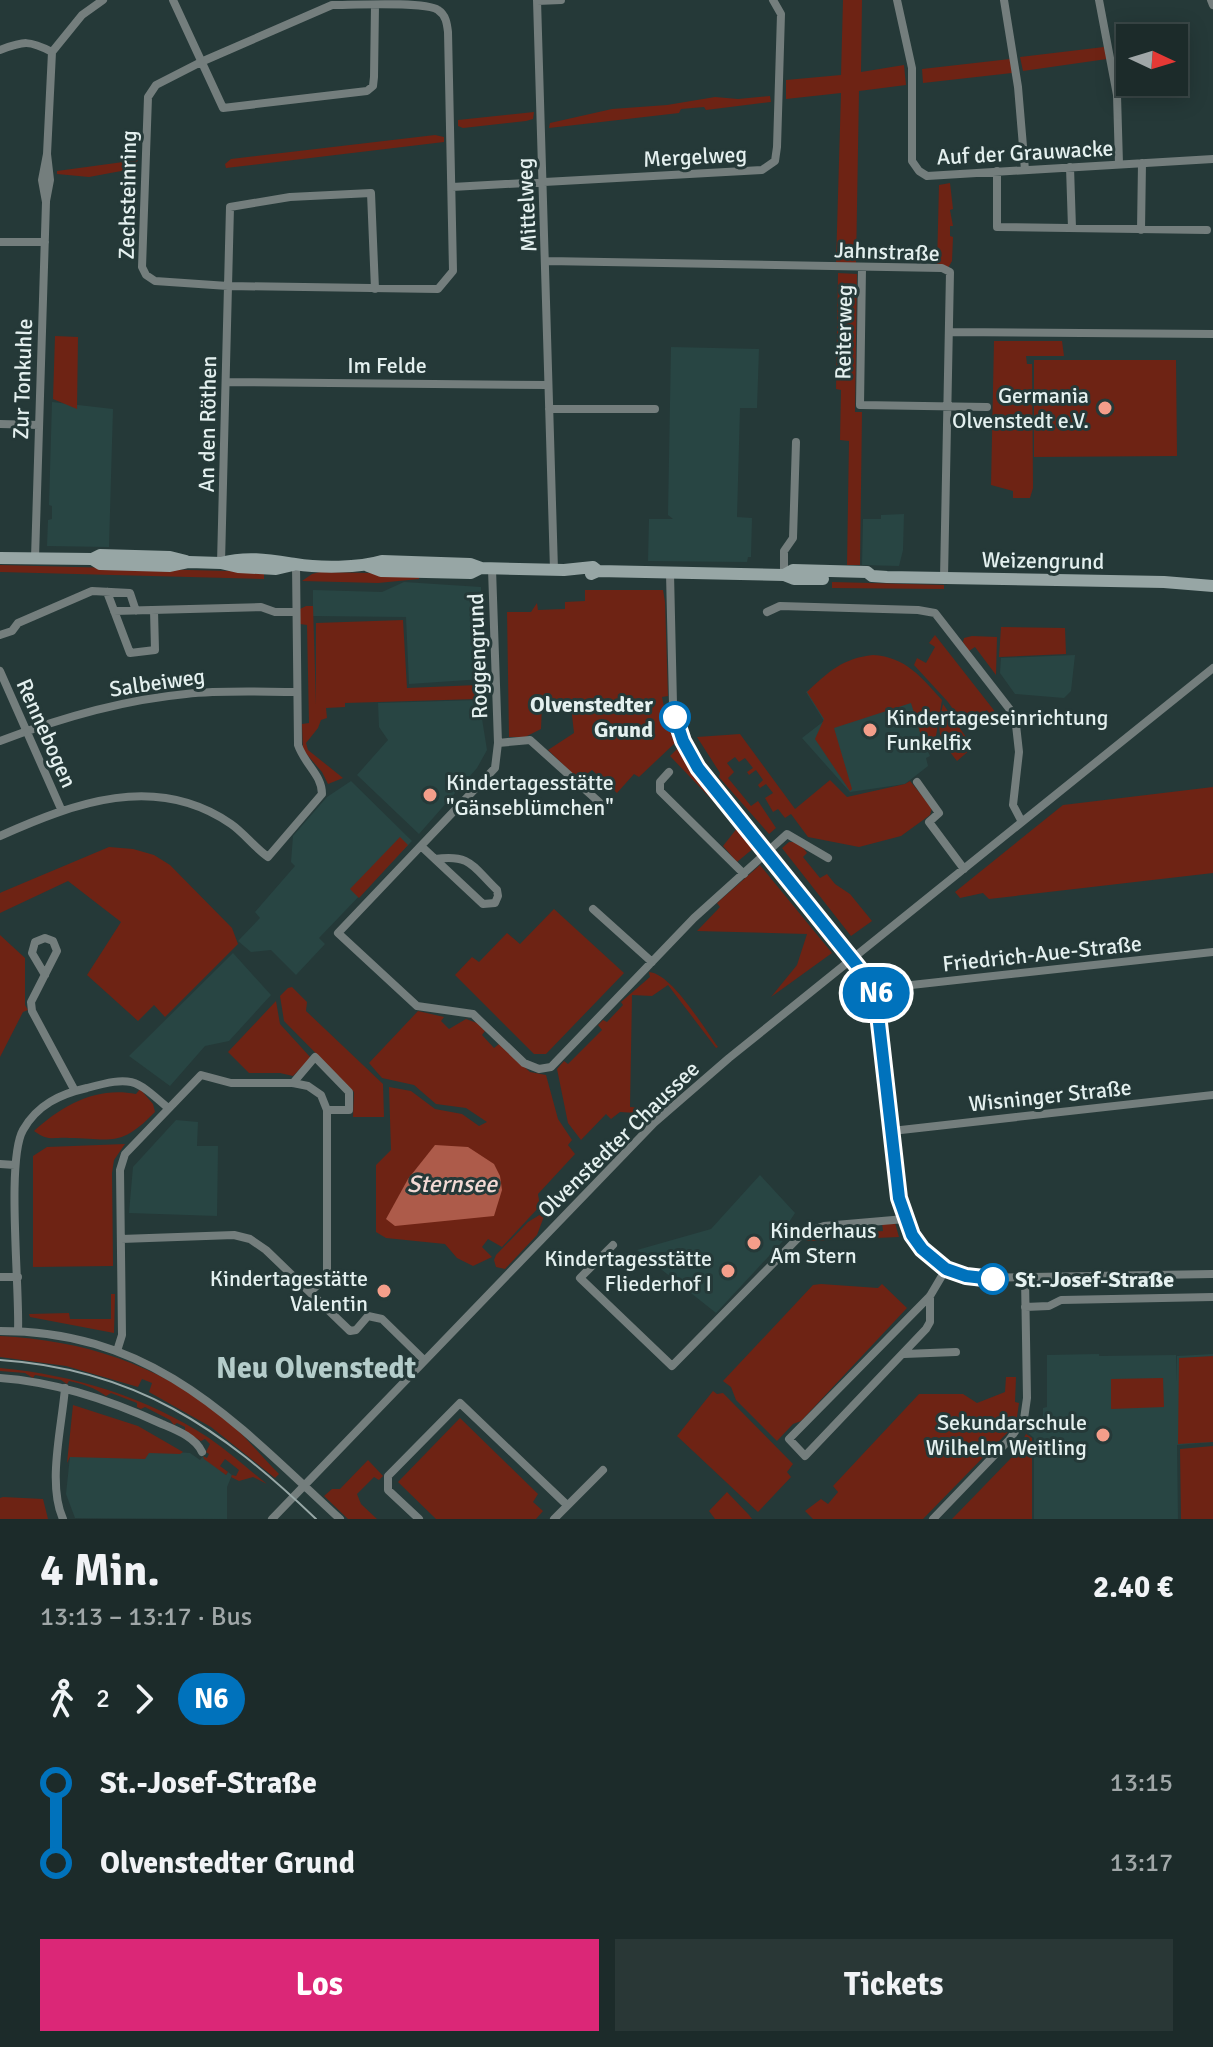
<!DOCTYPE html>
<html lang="de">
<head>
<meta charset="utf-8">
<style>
	:root { --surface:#1c2b2a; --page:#293736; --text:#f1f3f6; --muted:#a0a7a8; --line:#3a4747; --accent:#db2777 }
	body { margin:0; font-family:Signika,sans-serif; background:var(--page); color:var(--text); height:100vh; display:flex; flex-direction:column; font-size:30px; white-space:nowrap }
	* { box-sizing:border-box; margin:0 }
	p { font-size:26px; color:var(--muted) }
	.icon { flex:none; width:44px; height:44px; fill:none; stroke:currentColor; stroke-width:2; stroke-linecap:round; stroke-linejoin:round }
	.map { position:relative; height:1519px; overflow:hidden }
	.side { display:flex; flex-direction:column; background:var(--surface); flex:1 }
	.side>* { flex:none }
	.badge { padding:0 16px; border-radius:26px; font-size:28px; line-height:52px }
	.needle { width:52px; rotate:94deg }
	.controls { position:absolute; left:1116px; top:24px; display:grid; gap:16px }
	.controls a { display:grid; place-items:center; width:72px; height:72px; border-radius:0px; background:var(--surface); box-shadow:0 4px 20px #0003,0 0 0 2px var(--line); font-size:40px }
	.map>.badge { position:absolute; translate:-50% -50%; box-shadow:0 0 0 4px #fff }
	.legs { display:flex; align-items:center; gap:12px; height:88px; padding:0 40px; font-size:26px }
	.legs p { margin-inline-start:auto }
	.overview { display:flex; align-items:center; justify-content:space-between; height:136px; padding:0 40px }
	h1 { font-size:44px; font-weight:700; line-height:60px }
	.button { display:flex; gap:16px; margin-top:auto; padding:16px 40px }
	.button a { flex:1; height:92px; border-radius:0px; background:var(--accent); color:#fff; font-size:32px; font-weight:700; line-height:92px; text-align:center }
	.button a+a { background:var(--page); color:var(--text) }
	ul { padding:0 40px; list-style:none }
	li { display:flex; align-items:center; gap:28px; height:80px; font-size:30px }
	li i { display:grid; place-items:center; width:12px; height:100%; margin:0 10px; background:currentColor }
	li i::after { content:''; width:20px; height:20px; margin:-10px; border:6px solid; border-radius:50%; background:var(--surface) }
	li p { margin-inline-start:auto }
	li:first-child i { background:linear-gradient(#0000 50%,currentColor 0) }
	li:last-child i { background:linear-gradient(currentColor 50%,#0000 0) }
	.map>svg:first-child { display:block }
</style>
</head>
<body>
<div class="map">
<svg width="1213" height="1519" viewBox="0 0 1213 1519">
	<rect width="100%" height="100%" fill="#253938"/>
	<path fill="#284543" d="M671 347 759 349 757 408H740L737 517 752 518 751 557H748L747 562 648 561 649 519H673L668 515Z
		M52 402 113 409 109 547 47 546 48 520 52 519V506L49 505Z
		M904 514 903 550 899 566 862 565 863 519H881V515Z
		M404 582 481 587 483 679 409 684 406 617 313 616V590L382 592Z
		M1075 655 1071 691 1064 698 1015 694 1000 673 1001 658Z
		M898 663 920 721 935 739 926 747 930 756 926 758 928 766 905 784 850 792 802 738 824 721 806 692 840 668Z
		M479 700 487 750 477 768 419 834 357 775 388 740 379 727 378 703Z
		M351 781 412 841 319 938 325 944 296 975 271 950 251 952 238 941 260 918 255 912 295 866 291 862 293 836 327 797Z
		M233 953 271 995 229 1041 205 1046 170 1086 129 1056Z
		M176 1120 198 1122 197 1146H218L217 1216 129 1213 133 1167Z
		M760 1175 795 1213 789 1222 795 1228 716 1313 637 1250 711 1229Z
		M1099 1354V1356L1176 1355 1177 1382V1356L1213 1354V1442L1177 1445 1178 1519H1034V1438L1027 1432 1033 1420 1043 1419V1408L1047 1407V1355Z
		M75 1409 175 1452 190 1453 200 1460 203 1456 226 1475 228 1472 232 1475 227 1487V1519L75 1518 66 1494Z"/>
	<path fill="#6e2314" d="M843 0H862L861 72 904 65 906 85 859 91 856 265 836 264 841 93 786 99V80L841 75Z
		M1104 47 1107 59 1023 71 1020 57Z
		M1010 59 1012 73 923 83 922 69Z
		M770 96 771 102 706 110 704 107 681 109 679 113 549 128 550 123 612 109 667 105 715 97 738 99Z
		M534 112 533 119 526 121 463 128 458 126V120Z
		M435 135 444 137V142L226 168 225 164 231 159Z
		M138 160 132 169 89 177 57 174V171Z
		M950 183 953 209 950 210 953 226H950V236L953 237 952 261 948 268 937 266 939 185Z
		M838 273 857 274 855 412H862L860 565H847L849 441 840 440 841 390 836 389Z
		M55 336 78 337 77 409 53 399Z
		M994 341H1062L1064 356H1026L1027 364H1032L1033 488 1030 498H1013V491L991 485Z
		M1176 360 1177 456 1034 457V360Z
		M0 565 264 572V579L0 572Z
		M320 572 419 574V579L378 583 302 581 312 574Z
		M832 582 944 585V589L832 588Z
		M585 590H663L665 602 668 696 662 697 668 727 675 743 639 777 634 774 617 793 592 770 579 780 548 750 574 733 571 706 542 704 541 729 525 737H509L507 612H531L537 603 538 610 565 609V602L585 601Z
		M306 606H313L316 705V623L403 620 407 688 477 685 478 699 345 703V707L326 708 327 718 321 720 318 728 306 743 308 750 343 778 328 784 322 772 303 750 302 724 309 723 307 625 300 624V609Z
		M1001 627 1065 628 1066 654 999 657Z
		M935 635 1000 718 992 720 987 710 972 721 974 727 967 729 948 702 914 665 917 658 926 663 935 647 929 643Z
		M972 636 997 637 996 675 975 647 969 651 963 642 964 638Z
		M873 655C906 657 921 677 942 700L936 736 930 743 922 739 911 703 834 728 852 789 850 791 815 739 824 719 807 692C828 672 843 658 873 655Z
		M943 704 966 737 971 749 957 761C938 736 936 734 943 704Z
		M740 734 795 809 830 780 847 797 905 784 910 781 932 808 930 815 901 836 859 847 808 837 791 814 785 818 778 809 773 812 765 798 773 793 766 784 760 788 758 785 763 780 756 770 749 775 747 772 753 768 745 758 739 762 735 757 727 763 734 772 728 778 751 806 758 801 776 828 769 834 719 777 720 773 697 737Z
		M681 745 695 770 755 847 737 862 723 846 738 827 670 756Z
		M1213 787V873L989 899 983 893 960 898 955 892 1063 805Z
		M400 837 408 845 359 898 350 889Z
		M789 842H799L807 853 803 857 820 878 827 874 835 884 850 894 872 921 851 936 782 848Z
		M109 847 133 849 154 855 170 865 232 928 238 944 165 1017 154 1005 138 1021 87 975 121 922 68 881 0 913V893L2 892Z
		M760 865 832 953 771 997 797 965 807 934 697 931 720 907 717 903Z
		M554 909 624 973 546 1054H534L455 975 472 957 479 962 507 933 520 944Z
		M0 935 25 958V1005L28 1010 23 1012 0 1057Z
		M649 972C671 973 704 1028 718 1047L716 1048 668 985 652 996 632 995 630 1107 641 1108 637 1113 620 1112 611 1119 606 1114 581 1140 568 1123 557 1069 564 1061 568 1064 602 1030 598 1025 603 1020 607 1022 623 1005 621 1002 650 977Z
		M292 987 307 1002 306 1011 383 1084 384 1117H353L354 1092 284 1021 280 996 288 988Z
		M276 1001 280 1024 311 1058 293 1076 280 1073H249L228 1052Z
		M418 1011 444 1017 441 1021 449 1029 466 1019 477 1023 485 1031 482 1035 494 1048 499 1044 530 1072 546 1075 558 1119 572 1140 568 1145 575 1154 538 1194 540 1206 502 1247 488 1239 482 1247 492 1257 473 1266 457 1258 445 1244 386 1238 376 1232V1165L391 1150 389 1087 411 1091 435 1109 462 1114 479 1126 487 1122 466 1108 436 1104 414 1085 382 1078 369 1063Z
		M140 1089 153 1104 155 1112C121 1147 113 1139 69 1138 53 1137 49 1142 34 1131 62 1105 97 1086 136 1094Z
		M125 1144 114 1160 112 1173 113 1266 33 1267V1156L47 1147Z
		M546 1211 537 1235 505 1269 496 1267 494 1260 496 1255 528 1222Z
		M882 1223H895L899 1237 806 1241 803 1238 815 1232 816 1237 883 1231Z
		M821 1284 878 1288 882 1284 907 1308 801 1421 793 1424 777 1441 736 1400 731 1387 723 1381 813 1285Z
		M111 1294H115L114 1333 30 1317 29 1314 69 1313 70 1319H111Z
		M0 1336C82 1340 158 1364 222 1416 243 1433 260 1455 279 1474L275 1478 211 1427 149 1392 152 1383 142 1379 138 1387 66 1366 0 1357Z
		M1213 1356V1442L1178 1444 1179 1358Z
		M0 1368C75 1375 146 1397 209 1438 229 1452 248 1469 267 1484L253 1477 239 1481 231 1477 232 1475 236 1476 239 1470 225 1459 220 1466 228 1472 226 1475 204 1459 203 1456 207 1458 209 1454 206 1452 210 1444 205 1439 201 1441 185 1432V1427L177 1423 174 1425 170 1420 145 1407 141 1409 137 1407V1403L111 1393 106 1396C95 1388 84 1384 69 1381L67 1384 61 1380 35 1375 33 1378 25 1373 0 1371Z
		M1006 1377H1016L1015 1402 1019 1403 1017 1417 1007 1433 923 1519H813L805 1511 821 1499 828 1504 838 1492 833 1486 919 1394H963L977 1403 1005 1392Z
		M1163 1378 1164 1407 1111 1409V1379Z
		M713 1391 717 1394 723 1393 793 1464 787 1472 791 1477 758 1512 677 1436Z
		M73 1405 138 1426 183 1452 180 1454 149 1453 145 1459 70 1457 67 1463Z
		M460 1418 538 1494 533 1502 543 1511 536 1519H436L398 1482Z
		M1026 1434 1032 1438V1519H952L1015 1454Z
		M1213 1446V1519H1181L1180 1449Z
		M368 1460 383 1476 379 1480 374 1477 357 1494 361 1504 377 1519H348L324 1496 332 1489H340Z
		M727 1492 749 1515 752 1519H715L709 1511Z
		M3 1497 43 1499 48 1519H0V1498Z"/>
	<path fill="#ad5b4a" d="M435 1145 468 1147 494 1164 500 1176 502 1190 494 1216 395 1226 386 1219 408 1179Z"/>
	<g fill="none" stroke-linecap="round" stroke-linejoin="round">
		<path stroke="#747e7d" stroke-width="8" d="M173 0 223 108 367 91 373 86 374 77 375 5
			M537 0 554 570
			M897 0 912 68V161L919 171 927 176 1213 159
			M1004 0 1018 87 1025 170
			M1099 0 1117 95 1119 164
			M1211 0 1213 5
			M537 1 561 0
			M332 5C352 5 425 1 438 10 446 15 447 24 448 32L453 271 438 289 228 286 155 281 146 275 142 267 148 97 156 85 201 62Z
			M0 50C24 41 29 40 52 52
			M1070 167 1072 228
			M997 171V227L1207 230
			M452 187 762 170 775 161 777 147 781 14 773 0
			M46 201 50 180 47 154 52 52 82 15 103 0
			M1141 230 1142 163
			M0 242H45
			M547 261 942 268 950 272 944 578
			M862 268 860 405 987 407
			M950 332 1213 334
			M226 382 548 385
			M549 409H655
			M0 424 39 425
			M35 558 46 202 42 180 47 154
			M221 563 230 207 290 197 371 193 375 289
			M492 569 498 743 495 768 338 933 417 1006 473 1014 524 1063 539 1069 551 1067 694 918 787 834 828 858
			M670 573 673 704 677 723 690 755 875 988 899 1198C907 1239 934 1272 976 1278L1213 1274
			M784 575V551L793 538 796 442
			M107 592 130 653 155 650 154 610
			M114 611 261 607 275 612H295
			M767 612 780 606 918 610 935 613 1015 716 1019 752 1013 805 1022 822
			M0 635 12 631 18 623 92 591 130 593 136 611
			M0 671 61 809
			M0 741C60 718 122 700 186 694 223 690 260 692 297 692
			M498 743 530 740 599 802
			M669 772 660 782V791L744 874
			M917 782 939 813 929 822 964 869
			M0 836C74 803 156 772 231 824 244 833 254 847 268 857L322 794C322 775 305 765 298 745L296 564
			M421 846 483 904 495 903 498 896 497 890C472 866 471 854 435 859
			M593 909 652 962
			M45 975 32 953 35 942 45 938 53 941 57 951 31 1002 32 1011 75 1091
			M875 989 1213 952
			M293 1083 315 1057 349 1092V1110H327
			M892 1131 1213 1095
			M0 1164 15 1165
			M121 1239 234 1235 250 1239 266 1250 350 1331 356 1330 368 1316 382 1319 424 1360
			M613 1245 580 1278 672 1366 803 1233 824 1226 905 1219
			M0 1277H18
			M930 1296V1322L926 1329 805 1456 789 1439 930 1296 946 1269
			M1025 1307 1049 1306 1061 1300 1213 1297
			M0 1331C155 1331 235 1422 340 1519
			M18 1331C20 1290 6 1160 23 1130 37 1105 60 1094 87 1088 132 1076 134 1078 168 1108
			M117 1351 122 1335 120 1170 125 1154 201 1075 231 1083H293L308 1086 321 1095 327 1110V1276L310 1292
			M904 1354 956 1352
			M0 1378C57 1382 110 1400 162 1424 176 1430 195 1437 202 1452
			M63 1519C47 1484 62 1426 65 1388
			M272 1519 654 1123 729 1058 1213 668
			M419 1519 388 1490V1476L460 1403 567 1505
			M554 1519 603 1470
			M933 1519 1009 1440 1024 1419 1027 1398 1025 1278"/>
		<path stroke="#97a6a5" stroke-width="12" d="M0 558 92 559 100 555 170 557 186 561
			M92 559 100 564 170 566 189 562 221 563 238 567 276 569 293 565
			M221 563C247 556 269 560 295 564 319 568 359 568 382 561L470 564 481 568 564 570 593 567 598 571
			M368 566 381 571 471 573 481 568
			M591 574 598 571 784 575 794 579H823
			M784 575 793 570 867 572 872 576 887 577 1164 582 1213 586"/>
		<path stroke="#98a8a7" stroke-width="2" d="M0 1360C135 1369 221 1428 316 1519"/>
	</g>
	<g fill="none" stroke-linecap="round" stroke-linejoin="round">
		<g stroke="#fff" stroke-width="18">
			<path id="line-1" d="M675 717 683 741 698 768 875 988 899 1198 912 1235 922 1249 946 1269 966 1276 993 1279"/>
		</g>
		<use href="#line-1" stroke="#0072bc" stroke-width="12"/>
	</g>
	<g fill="#f49e8a" stroke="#253938" stroke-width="3">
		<circle cx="1105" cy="408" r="8"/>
		<circle cx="870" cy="730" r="8"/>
		<circle cx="430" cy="795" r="8"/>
		<circle cx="754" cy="1243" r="8"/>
		<circle cx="728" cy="1271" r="8"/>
		<circle cx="384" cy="1291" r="8"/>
		<circle cx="1103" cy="1435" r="8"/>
	</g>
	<g fill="#fff" stroke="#0072bc" stroke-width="4">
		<circle cx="675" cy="717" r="14"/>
		<circle cx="993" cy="1279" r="14"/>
	</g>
	<g text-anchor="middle" stroke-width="6" stroke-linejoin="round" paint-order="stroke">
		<g font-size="22" fill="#e4f0ef" stroke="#253938">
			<text transform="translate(1025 152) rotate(-3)" y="8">Auf der Grauwacke</text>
			<text transform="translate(695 156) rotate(-3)" y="8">Mergelweg</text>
			<text transform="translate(127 195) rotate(-89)" y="8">Zechsteinring</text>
			<text transform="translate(526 205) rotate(-93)" y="8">Mittelweg</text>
			<text transform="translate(887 251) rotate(2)" y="8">Jahnstraße</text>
			<text transform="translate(843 332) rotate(-89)" y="8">Reiterweg</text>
			<text x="387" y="373">Im Felde</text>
			<text transform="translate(22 379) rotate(-88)" y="8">Zur Tonkuhle</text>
			<text transform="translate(207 424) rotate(-89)" y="8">An den Röthen</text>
			<text transform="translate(1043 560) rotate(1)" y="8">Weizengrund</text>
			<text transform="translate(477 656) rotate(-92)" y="8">Roggengrund</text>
			<text transform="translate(157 682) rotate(-8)" y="8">Salbeiweg</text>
			<text transform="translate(47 733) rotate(66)" y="8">Rennebogen</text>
			<text transform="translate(1042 953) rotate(-6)" y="8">Friedrich-Aue-Straße</text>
			<text transform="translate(1050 1095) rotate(-6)" y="8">Wisninger Straße</text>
			<text transform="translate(618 1139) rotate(-44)" y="8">Olvenstedter Chaussee</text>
		</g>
		<g font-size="22" fill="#e4f0ef" stroke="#253938" text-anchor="end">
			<text x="1089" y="403">Germania<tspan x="1089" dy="25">Olvenstedt e.V.</tspan></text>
			<text x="886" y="725" text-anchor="start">Kindertageseinrichtung<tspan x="886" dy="25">Funkelfix</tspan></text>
			<text x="446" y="790" text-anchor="start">Kindertagesstätte<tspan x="446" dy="25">"Gänseblümchen"</tspan></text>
			<text x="770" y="1238" text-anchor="start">Kinderhaus<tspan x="770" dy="25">Am Stern</tspan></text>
			<text x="712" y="1266">Kindertagesstätte<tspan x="712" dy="25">Fliederhof I</tspan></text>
			<text x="368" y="1286">Kindertagestätte<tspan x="368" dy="25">Valentin</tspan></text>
			<text x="1087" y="1430">Sekundarschule<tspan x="1087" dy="25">Wilhelm Weitling</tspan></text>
		</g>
		<g font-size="22" font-weight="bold" fill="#e4f0ef" stroke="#253938" text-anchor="end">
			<text x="653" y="712">Olvenstedter<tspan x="653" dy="25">Grund</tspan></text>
			<text x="1015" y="1287" text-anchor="start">St.-Josef-Straße</text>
		</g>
		<g font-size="24" font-style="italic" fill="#f3dad5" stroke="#253938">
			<text x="452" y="1192">Sternsee</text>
		</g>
		<g font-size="30" font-weight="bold" fill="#b4ccca" stroke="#253938">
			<text x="316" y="1378">Neu Olvenstedt</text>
		</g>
	</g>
</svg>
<div class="controls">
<a><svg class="needle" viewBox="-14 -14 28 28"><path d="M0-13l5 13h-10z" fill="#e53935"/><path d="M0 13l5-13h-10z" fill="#a0a7a8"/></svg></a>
</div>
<b class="badge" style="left:876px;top:993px;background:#0072bc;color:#fff">N6</b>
</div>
<section class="side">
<div class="overview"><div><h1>4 Min.</h1><p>13:13 – 13:17 · Bus</p></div><b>2.40 €</b></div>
<div class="legs"><svg class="icon" aria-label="walk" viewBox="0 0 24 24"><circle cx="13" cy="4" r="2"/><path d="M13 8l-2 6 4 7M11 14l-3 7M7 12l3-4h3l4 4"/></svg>2<svg class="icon" aria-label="forward" viewBox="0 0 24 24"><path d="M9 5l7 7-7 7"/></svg><b class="badge" style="background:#0072bc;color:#fff">N6</b></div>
<ul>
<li><i style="color:#0072bc"></i><b>St.-Josef-Straße</b><p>13:15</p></li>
<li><i style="color:#0072bc"></i><b>Olvenstedter Grund</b><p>13:17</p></li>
</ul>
<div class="button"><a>Los</a><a>Tickets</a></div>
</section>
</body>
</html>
